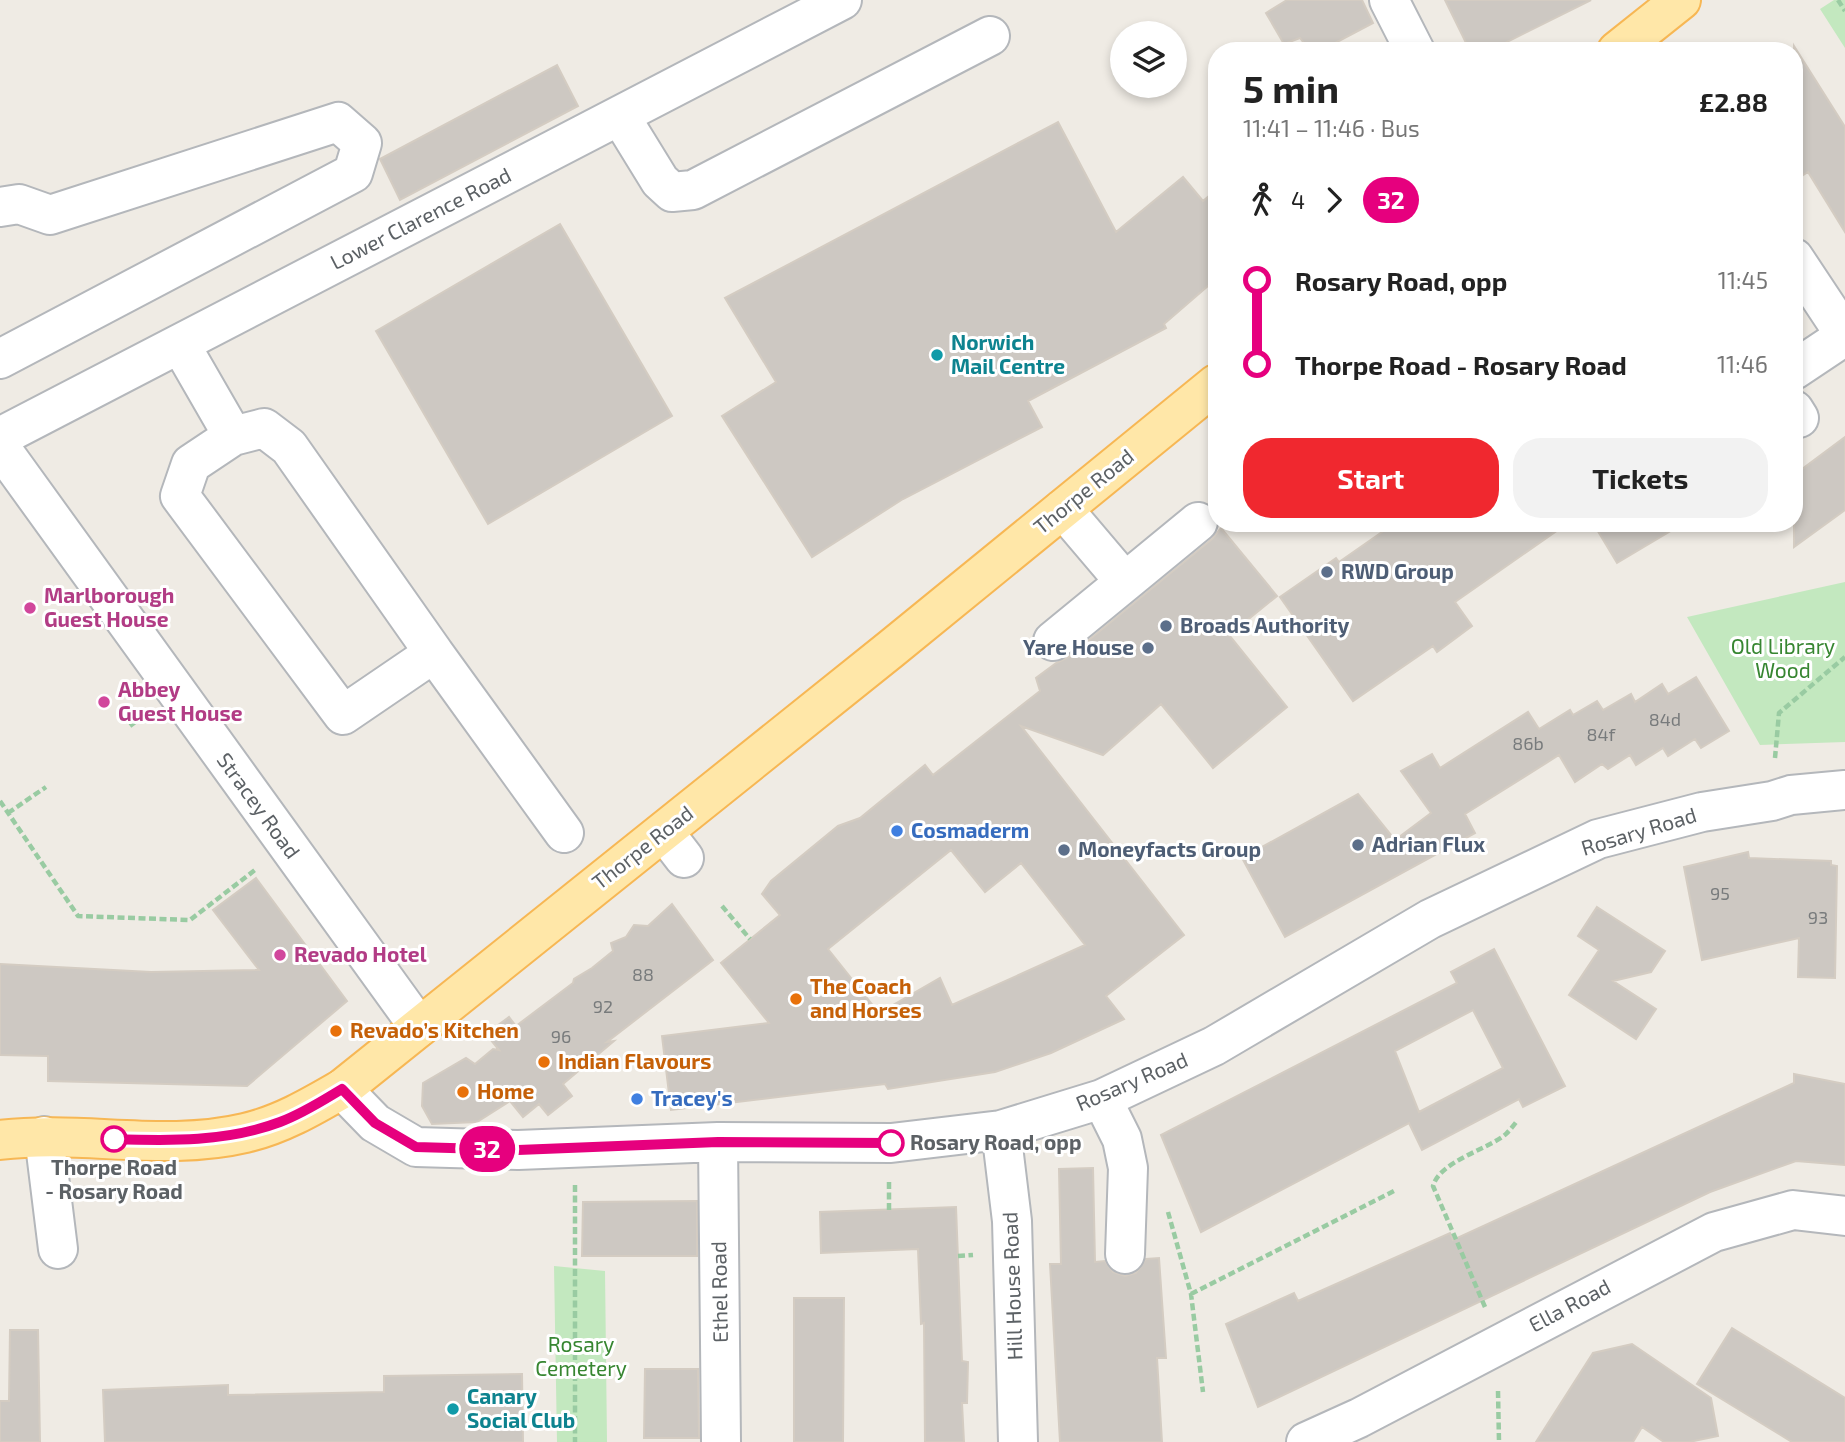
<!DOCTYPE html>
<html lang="en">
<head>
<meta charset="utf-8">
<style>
	:root { --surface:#fff; --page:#f2f2f2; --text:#222; --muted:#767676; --accent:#f0282f }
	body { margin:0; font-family:"Exo 2",sans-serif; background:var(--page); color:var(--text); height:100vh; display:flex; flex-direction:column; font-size:26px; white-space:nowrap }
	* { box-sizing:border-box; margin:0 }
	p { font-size:23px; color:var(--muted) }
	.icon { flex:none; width:38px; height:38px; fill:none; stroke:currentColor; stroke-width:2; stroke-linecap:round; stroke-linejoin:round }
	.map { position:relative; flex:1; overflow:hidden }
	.sheet { position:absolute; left:1208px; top:42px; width:595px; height:490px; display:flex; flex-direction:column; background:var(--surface); border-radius:28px; box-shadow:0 4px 10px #0003 }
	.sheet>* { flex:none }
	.badge { padding:0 14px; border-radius:23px; font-size:24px; line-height:46px }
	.fabs { position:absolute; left:1110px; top:21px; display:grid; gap:14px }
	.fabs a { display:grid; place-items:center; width:77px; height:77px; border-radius:50%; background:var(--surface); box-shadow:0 4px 10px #0003; font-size:35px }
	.map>.badge { position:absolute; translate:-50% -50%; box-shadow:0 0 0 4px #fff }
	.legs { display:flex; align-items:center; gap:10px; height:77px; padding:0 35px; font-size:23px }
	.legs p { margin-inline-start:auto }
	.overview { display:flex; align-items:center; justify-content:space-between; height:119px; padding:0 35px }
	h1 { font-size:38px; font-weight:700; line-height:52px }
	.cta { display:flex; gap:14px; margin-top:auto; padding:14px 35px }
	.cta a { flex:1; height:80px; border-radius:28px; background:var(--accent); color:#fff; font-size:28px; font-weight:700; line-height:80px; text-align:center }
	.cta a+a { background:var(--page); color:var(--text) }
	ul { padding:0 35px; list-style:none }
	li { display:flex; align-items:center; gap:24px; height:84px; font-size:26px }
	li i { display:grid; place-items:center; width:10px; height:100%; margin:0 9px; background:currentColor }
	li i::after { content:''; width:18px; height:18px; margin:-9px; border:5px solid; border-radius:50%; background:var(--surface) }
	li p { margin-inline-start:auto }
	li:first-child i { background:linear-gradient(#0000 50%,currentColor 0) }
	li:last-child i { background:linear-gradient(currentColor 50%,#0000 0) }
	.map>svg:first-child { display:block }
</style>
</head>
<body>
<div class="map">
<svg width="1845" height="1442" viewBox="0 0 1845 1442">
	<rect width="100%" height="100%" fill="#efebe4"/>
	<path fill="#c3e8bf" d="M1834 0H1845V48L1820 9Z
		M1845 582V742L1760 745 1687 617Z
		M554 1266 605 1271 607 1442H557Z"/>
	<path fill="#cdc8c2" stroke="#d4ccc2" stroke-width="2" fill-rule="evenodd" d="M1287 0H1362L1373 23 1320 51H1310L1300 38 1284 44 1266 13Z
		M1445 0H1591L1489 51H1470Z
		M1794 46 1845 127V232L1808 172 1794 181Z
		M557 65 578 106 400 200 380 159Z
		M1058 122 1116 232 1183 177 1203 201 1216 190V279L1164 324 1166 328 1028 401 1042 427 903 499 812 557 722 416 776 382 725 298Z
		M560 224 672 416 488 524 376 331Z
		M1845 437V510L1794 547V475Z
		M1395 523H1568L1455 602 1472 626 1437 652 1433 646 1353 701 1280 597 1336 558 1339 562Z
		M1593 523H1684L1617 563Z
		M1221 528 1277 596 1229 635 1287 707 1213 768 1161 704 1103 755 1021 726 1184 935 1106 996 1124 1019 1051 1053 995 1072 888 1089 885 1084 671 1110 662 1036 769 1023 721 963 780 915 762 894 771 881 838 826 860 818 925 765 933 775 1040 691 1036 678 1056 663 1067 658 1212 539ZM951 850 985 892 1021 863 1085 945 952 1005 940 978 879 1013 828 949Z
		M1696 677 1729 731 1701 748 1695 739 1668 756 1663 748 1636 765 1630 755 1608 769 1602 764 1575 782 1559 755 1465 814 1475 833 1285 937 1242 858 1358 794 1395 840 1431 813 1401 771 1432 754 1440 768 1528 712 1539 729 1570 710 1573 715 1597 701 1603 710 1631 694 1635 702 1662 684 1668 694Z
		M1748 852 1749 858 1831 861V865L1837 866 1835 978 1798 977 1799 938 1702 960 1684 867Z
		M256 878 347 1001 247 1086 48 1081V1056L0 1055V964L151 972 259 970 213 910Z
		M672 904 713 960 607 1042 614 1041 563 1084 572 1096 548 1115 539 1104 523 1117 510 1101 477 1122 432 1124 422 1106 423 1083 466 1058 475 1064 493 1049 499 1050 486 1034 509 1017 516 1026 573 983 574 979 592 968 613 951 611 943 626 937 634 925 648 926Z
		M1597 907 1665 951 1651 972 1613 981 1656 1009 1636 1039 1569 995 1599 950 1578 936Z
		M1494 949 1565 1086 1523 1107 1519 1099 1422 1150 1409 1123 1201 1232 1161 1135 1457 983 1451 972ZM1473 1010 1503 1068 1419 1112 1395 1051Z
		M1794 1074 1845 1084V1165L1796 1161 1710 1192 1258 1407 1226 1324 1294 1293 1298 1301 1450 1233 1453 1240 1794 1083Z
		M1093 1168 1095 1262 1105 1261 1113 1272 1125 1276 1136 1273 1146 1259 1159 1258 1166 1358H1157L1162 1442H1060L1050 1264H1061L1059 1169Z
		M697 1201V1256H582L583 1202Z
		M956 1207 962 1361 968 1362 967 1403H962L964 1442H925L924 1323 921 1324 918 1249 821 1253 820 1212Z
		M794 1298H844L843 1442H794Z
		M1732 1328 1845 1398V1442H1792L1697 1384Z
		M10 1330H38L40 1442H0V1401H9Z
		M1632 1344 1711 1398 1718 1436 1689 1442H1664L1642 1427 1633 1442H1536L1593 1353Z
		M645 1369H698L699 1438H644Z
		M522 1374 523 1442H105L103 1390 228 1385V1395L384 1392V1376Z"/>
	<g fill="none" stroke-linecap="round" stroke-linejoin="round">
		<g stroke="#b4b7bb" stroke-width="42">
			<path id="minor" d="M1389 0 1415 51
				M620 116 660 181 672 192 693 190 990 36
				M0 207 19 204 50 215 338 122 362 143 353 173 0 359
				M1794 258 1845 335
				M180 344 233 436
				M1794 370 1845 336
				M1794 410 1799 418
				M264 428 289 447 434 653 343 715 180 496 191 464 233 436Z
				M0 437 842 0
				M0 447 419 1027
				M1125 582 1198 522
				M1053 641 1125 582 1063 509
				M434 653 564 833
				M664 832 684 858
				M342 1089 375 1123 416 1147 518 1150 718 1142 891 1143 1001 1130 1102 1099 1214 1046 1430 919 1598 839 1702 812 1772 801 1791 795 1845 790
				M1102 1099 1122 1139 1128 1168 1125 1254
				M1001 1130 1012 1221 1018 1442
				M44 1136 58 1249
				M718 1142 721 1442
				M1306 1442 1359 1418 1714 1232 1793 1210 1845 1216"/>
		</g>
		<g stroke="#f7b754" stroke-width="42">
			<path id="major" d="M1617 51 1681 0
				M0 1140C81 1130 165 1152 245 1133 280 1125 311 1107 342 1089L891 649 1216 384"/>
		</g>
		<path stroke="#99cba2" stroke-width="4.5" stroke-dasharray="7 3.5" stroke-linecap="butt" d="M1838 0 1845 11
			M130 726 146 714
			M1775 758 1779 713 1845 657
			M0 801 78 916 190 920 255 870
			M8 813 46 787
			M722 906 750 939
			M575 1185V1442
			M889 1210V1182
			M1168 1212 1191 1294 1203 1392
			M958 1256 973 1255
			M1191 1294 1396 1190
			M1485 1307 1433 1186C1440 1161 1487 1150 1506 1134 1510 1130 1514 1125 1517 1121
			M1498 1391 1499 1442"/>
		<use href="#minor" stroke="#fff" stroke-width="38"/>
		<use href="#major" stroke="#ffe7a8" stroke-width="38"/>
	</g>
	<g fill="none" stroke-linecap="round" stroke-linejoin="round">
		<g stroke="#fff" stroke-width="16">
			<path id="line-1" d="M114 1139C170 1141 227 1142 280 1122 302 1114 322 1101 342 1089L375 1123 416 1147 518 1150 718 1142 891 1143"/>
		</g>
		<use href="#line-1" stroke="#e6007e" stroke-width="10"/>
	</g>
	<g fill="#0f9aa8" stroke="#fff" stroke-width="2.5">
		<circle cx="937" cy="355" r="7"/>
		<circle cx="453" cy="1409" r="7"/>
	</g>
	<g fill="#5c6f8a" stroke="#fff" stroke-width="2.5">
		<circle cx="1327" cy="572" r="7"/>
		<circle cx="1166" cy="626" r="7"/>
		<circle cx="1148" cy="648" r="7"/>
		<circle cx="1358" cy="845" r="7"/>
		<circle cx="1064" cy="850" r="7"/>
	</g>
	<g fill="#d1479c" stroke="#fff" stroke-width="2.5">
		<circle cx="30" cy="608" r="7"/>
		<circle cx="104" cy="702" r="7"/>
		<circle cx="280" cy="955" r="7"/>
	</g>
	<g fill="#3f7fe0" stroke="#fff" stroke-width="2.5">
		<circle cx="897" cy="831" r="7"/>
		<circle cx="637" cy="1099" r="7"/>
	</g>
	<g fill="#e8710a" stroke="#fff" stroke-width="2.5">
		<circle cx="796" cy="999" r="7"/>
		<circle cx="336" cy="1031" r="7"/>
		<circle cx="544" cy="1062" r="7"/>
		<circle cx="463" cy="1092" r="7"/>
	</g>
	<g fill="#fff" stroke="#e6007e" stroke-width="3.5">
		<circle cx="114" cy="1139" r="12"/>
		<circle cx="891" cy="1143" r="12"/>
	</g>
	<g text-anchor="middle" stroke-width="6" stroke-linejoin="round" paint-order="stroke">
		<g font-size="18" fill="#787b7c">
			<text x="1665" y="726">84d</text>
			<text x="1601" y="741">84f</text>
			<text x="1528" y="750">86b</text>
			<text x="1720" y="900">95</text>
			<text x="1818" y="924">93</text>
			<text x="643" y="981">88</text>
			<text x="603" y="1013">92</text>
			<text x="561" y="1043">96</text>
		</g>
		<g font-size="21" fill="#5c6165" stroke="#fff">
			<text transform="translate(421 219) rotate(-27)" y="7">Lower Clarence Road</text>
			<text transform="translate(1084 492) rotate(-39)" y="7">Thorpe Road</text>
			<text transform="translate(258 806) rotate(54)" y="7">Stracey Road</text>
			<text transform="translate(1639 832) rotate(-17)" y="7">Rosary Road</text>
			<text transform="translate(643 848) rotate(-38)" y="7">Thorpe Road</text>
			<text transform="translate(1132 1082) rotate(-23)" y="7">Rosary Road</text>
			<text transform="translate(1013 1286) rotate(-92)" y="7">Hill House Road</text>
			<text transform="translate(720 1292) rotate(-91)" y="7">Ethel Road</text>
			<text transform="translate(1570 1306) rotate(-28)" y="7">Ella Road</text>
		</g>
		<g font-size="21" font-weight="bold" fill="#0d838f" stroke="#fff" text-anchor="start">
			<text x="951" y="350">Norwich<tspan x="951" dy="24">Mail Centre</tspan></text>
			<text x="467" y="1404">Canary<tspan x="467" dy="24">Social Club</tspan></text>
		</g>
		<g font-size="21" font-weight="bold" fill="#4e5e75" stroke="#fff" text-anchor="start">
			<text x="1341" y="579">RWD Group</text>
			<text x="1180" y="633">Broads Authority</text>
			<text x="1134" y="655" text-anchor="end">Yare House</text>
			<text x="1372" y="852">Adrian Flux</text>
			<text x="1078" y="857">Moneyfacts Group</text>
		</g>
		<g font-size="21" font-weight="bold" fill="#b23c85" stroke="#fff" text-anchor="start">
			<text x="44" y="603">Marlborough<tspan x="44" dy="24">Guest House</tspan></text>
			<text x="118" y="697">Abbey<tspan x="118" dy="24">Guest House</tspan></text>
			<text x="294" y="962">Revado Hotel</text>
		</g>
		<g font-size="21" fill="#378631" stroke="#fff">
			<text x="1783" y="654">Old Library<tspan x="1783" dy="24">Wood</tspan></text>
			<text x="581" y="1352">Rosary<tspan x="581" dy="24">Cemetery</tspan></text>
		</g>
		<g font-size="21" font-weight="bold" fill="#366cbe" stroke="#fff" text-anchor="start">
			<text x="911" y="838">Cosmaderm</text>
			<text x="651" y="1106">Tracey's</text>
		</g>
		<g font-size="21" font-weight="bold" fill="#c56008" stroke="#fff" text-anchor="start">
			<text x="810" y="994">The Coach<tspan x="810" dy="24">and Horses</tspan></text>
			<text x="350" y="1038">Revado’s Kitchen</text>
			<text x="558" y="1069">Indian Flavours</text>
			<text x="477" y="1099">Home</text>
		</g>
		<g font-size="21" font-weight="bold" fill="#5c6165" stroke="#fff" text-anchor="start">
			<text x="910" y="1150">Rosary Road, opp</text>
			<text x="114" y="1175" text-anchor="middle">Thorpe Road<tspan x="114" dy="24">- Rosary Road</tspan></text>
		</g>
	</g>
</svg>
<div class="fabs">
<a><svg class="icon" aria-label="layers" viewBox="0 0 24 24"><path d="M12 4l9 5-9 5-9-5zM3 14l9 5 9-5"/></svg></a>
</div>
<b class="badge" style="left:487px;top:1149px;background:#e6007e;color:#fff">32</b>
<section class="sheet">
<div class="overview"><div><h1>5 min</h1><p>11:41 – 11:46 · Bus</p></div><b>£2.88</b></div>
<div class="legs"><svg class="icon" aria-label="walk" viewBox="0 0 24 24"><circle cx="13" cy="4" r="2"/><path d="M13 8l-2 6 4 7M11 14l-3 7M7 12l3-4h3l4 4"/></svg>4<svg class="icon" aria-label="forward" viewBox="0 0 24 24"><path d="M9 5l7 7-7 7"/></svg><b class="badge" style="background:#e6007e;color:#fff">32</b></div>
<ul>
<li><i style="color:#e6007e"></i><b>Rosary Road, opp</b><p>11:45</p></li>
<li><i style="color:#e6007e"></i><b>Thorpe Road - Rosary Road</b><p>11:46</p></li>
</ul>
<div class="cta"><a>Start</a><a>Tickets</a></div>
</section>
</div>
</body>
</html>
